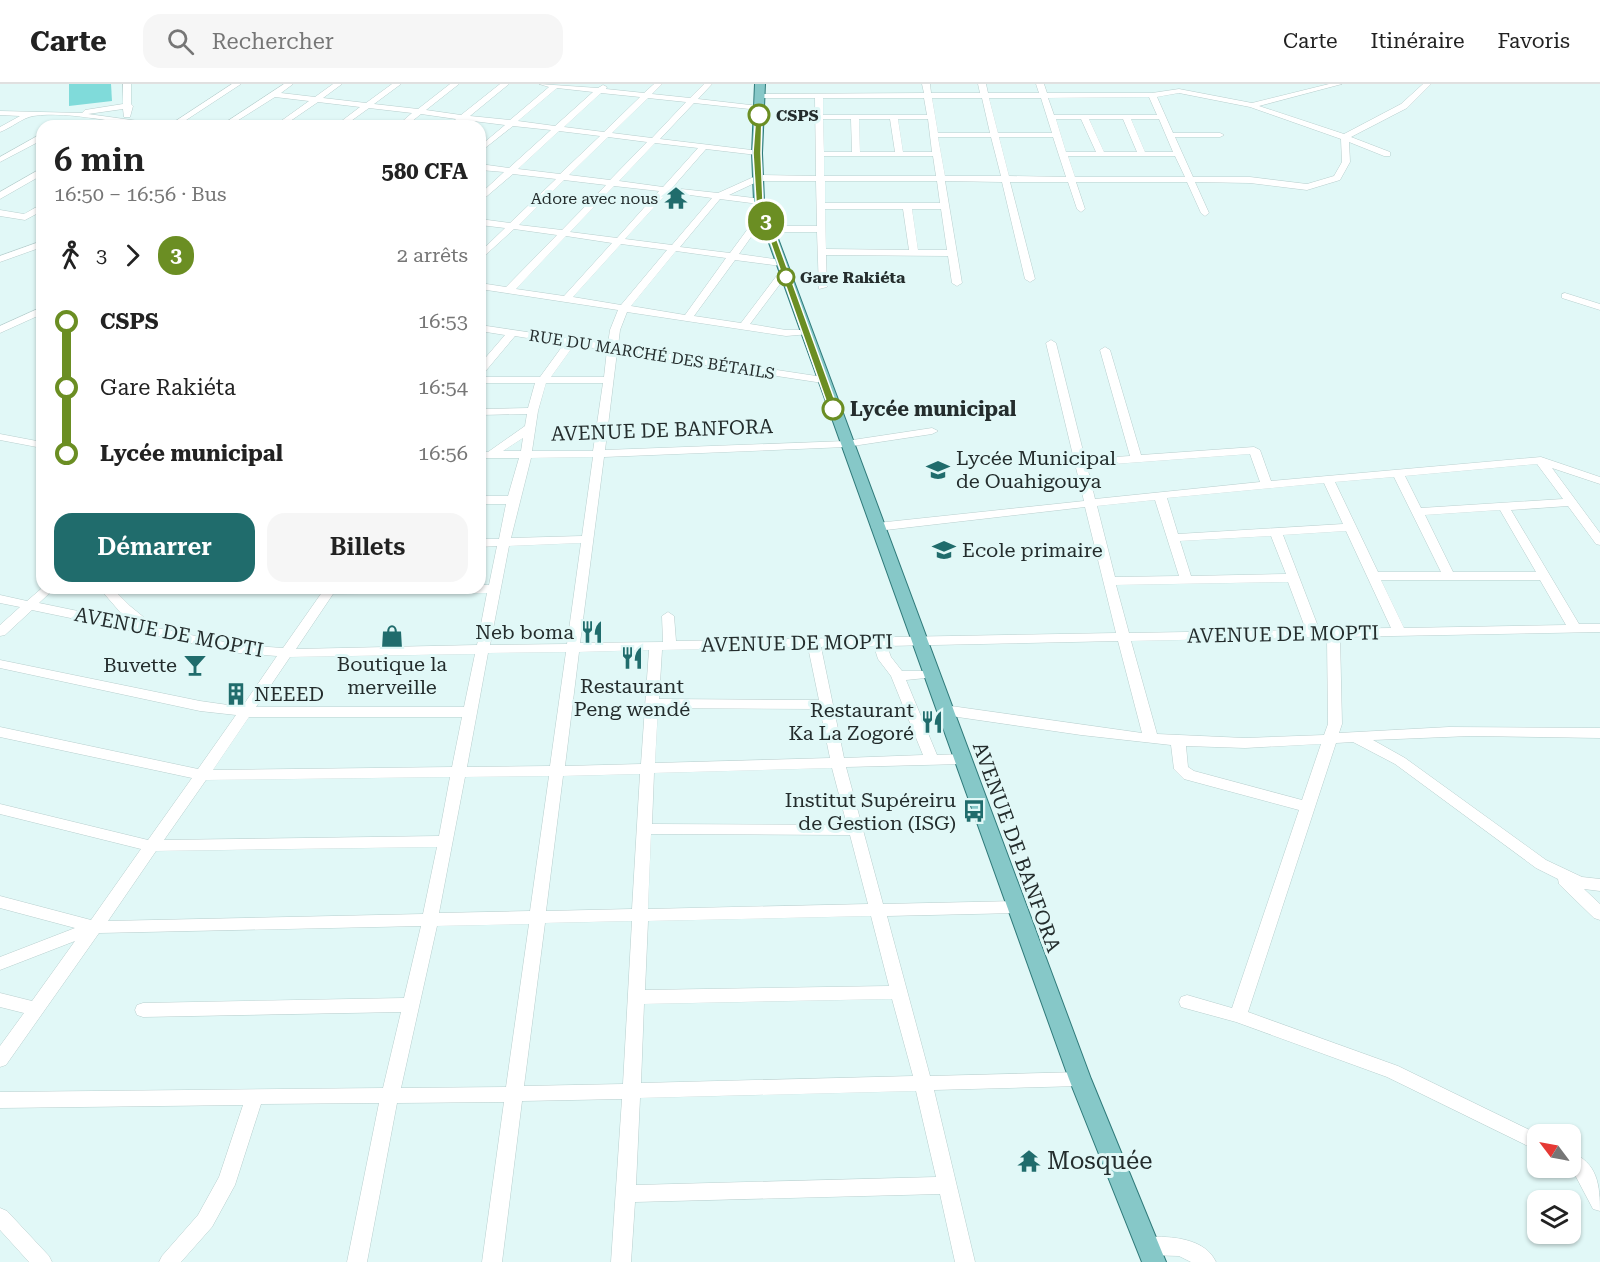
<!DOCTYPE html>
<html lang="fr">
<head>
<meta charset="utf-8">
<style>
	:root { --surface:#fff; --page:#f6f6f6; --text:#222; --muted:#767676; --line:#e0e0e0; --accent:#206c6c }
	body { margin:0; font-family:"Roboto Serif",serif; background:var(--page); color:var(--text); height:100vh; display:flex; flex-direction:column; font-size:22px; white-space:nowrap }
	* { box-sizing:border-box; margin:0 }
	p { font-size:20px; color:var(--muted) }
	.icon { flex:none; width:33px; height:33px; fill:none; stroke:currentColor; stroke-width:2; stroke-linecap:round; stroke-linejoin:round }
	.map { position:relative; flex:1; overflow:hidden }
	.sheet { position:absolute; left:36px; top:36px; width:450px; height:474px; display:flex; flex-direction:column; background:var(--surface); border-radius:18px; box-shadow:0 2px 4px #0004 }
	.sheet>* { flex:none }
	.badge { padding:0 12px; border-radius:20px; font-size:21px; line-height:39px }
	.needle { width:39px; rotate:302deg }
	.tools { position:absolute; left:1527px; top:1040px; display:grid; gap:12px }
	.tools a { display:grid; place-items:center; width:54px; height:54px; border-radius:12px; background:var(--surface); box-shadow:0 2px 4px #0004; font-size:30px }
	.map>.badge { position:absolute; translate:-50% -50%; box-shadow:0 0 0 3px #fff }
	.legs { display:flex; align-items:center; gap:9px; height:66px; padding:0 18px; font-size:20px }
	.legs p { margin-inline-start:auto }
	.head { display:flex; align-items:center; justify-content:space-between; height:102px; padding:0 18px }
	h1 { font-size:33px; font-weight:600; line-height:45px }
	.primary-button { display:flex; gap:12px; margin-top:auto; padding:12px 18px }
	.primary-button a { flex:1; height:69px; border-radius:18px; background:var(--accent); color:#fff; font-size:24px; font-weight:600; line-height:69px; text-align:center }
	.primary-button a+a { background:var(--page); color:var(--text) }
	ul { padding:0 18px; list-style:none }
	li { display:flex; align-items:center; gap:21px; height:66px; font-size:22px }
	li i { display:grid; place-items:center; width:9px; height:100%; margin:0 8px; background:currentColor }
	li i::after { content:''; width:15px; height:15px; margin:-8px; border:4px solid; border-radius:50%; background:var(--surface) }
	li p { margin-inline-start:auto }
	li:first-child i { background:linear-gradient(#0000 50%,currentColor 0) }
	li:last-child i { background:linear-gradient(currentColor 50%,#0000 0) }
	header { display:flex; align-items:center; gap:36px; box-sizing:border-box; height:84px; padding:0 30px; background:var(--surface); border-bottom:2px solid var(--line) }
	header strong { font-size:28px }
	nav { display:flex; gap:33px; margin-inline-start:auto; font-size:21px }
	.search { width:420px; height:54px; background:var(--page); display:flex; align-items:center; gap:15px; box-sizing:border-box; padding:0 21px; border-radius:18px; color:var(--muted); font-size:22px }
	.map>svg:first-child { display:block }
</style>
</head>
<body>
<header>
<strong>Carte</strong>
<div class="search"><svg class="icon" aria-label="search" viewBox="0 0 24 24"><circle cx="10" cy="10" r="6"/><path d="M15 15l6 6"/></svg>Rechercher</div>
<nav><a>Carte</a><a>Itinéraire</a><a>Favoris</a></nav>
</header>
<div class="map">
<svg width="1600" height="1178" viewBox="0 0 1600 1178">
	<rect width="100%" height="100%" fill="#e1f8f7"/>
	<path fill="#80dbda" d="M69 0H111L112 17 69 22Z"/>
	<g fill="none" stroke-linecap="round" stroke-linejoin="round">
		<g stroke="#b8cfce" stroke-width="1">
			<path id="minor" d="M123 0H131V20L133 22 130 33H124L123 25 88 30 160 40 164 42C123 42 71 26 33 32 22 34 11 44 0 48V43L20 32 0 31V27L82 29 85 26 123 20Z
				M232 0H241L177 42H168Z
				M284 0H293L281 9 315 13 333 0H342L323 14 366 19 392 0H401L374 20 418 25 450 0H459L426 26 461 31 500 0H509L470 32 510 36 549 3 539 0 598 4 603 1 607 3 606 5 644 9 654 0H662L652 10 690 14 704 0H712L698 15 759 22 763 24 759 26 694 19 660 55 760 67V71H757L706 65 672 104 718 109 758 91 816 92 815 14H757L756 12 760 10 924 9 922 0H930L931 9H980L978 0H986L988 9H1039L1036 0H1044L1047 9H1152L1179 5 1252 19 1329 0H1342L1259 22 1344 50 1401 20 1423 0H1431L1407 24 1351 53 1390 68V72H1384L1349 58 1350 78 1340 96 1307 106 1250 99 1195 98 1209 129 1205 132 1201 129 1187 98H1076L1085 125 1081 128 1077 125 1068 98H1010L1035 195 1030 198 1025 195 1002 98 945 97 962 199 957 202 952 199 948 172 826 171 827 203 819 205 817 148H769L764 145 769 142H817L816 97H759L729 111 762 115 763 117 759 120 720 115 680 163 730 169 761 127 764 126 768 129 739 170 781 176 786 179 781 182 735 176 694 232 741 239 781 186 784 185 789 188 750 240 786 246H810V250L786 252 627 228 620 246 618 262 823 293 828 296 823 299 617 268 605 366 846 357 932 344 938 347 932 350 846 363 604 373 580 559 663 558 662 532 668 528 674 532 676 557 1116 549 1085 423 877 447 871 443 877 439 1084 417 1046 259 1051 256 1056 259 1085 375 1130 372 1100 266 1105 263 1110 266 1141 371 1254 363 1260 366 1271 397 1541 373 1600 393V400L1552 384 1600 449V461L1596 460 1568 422 1511 426 1579 540H1600V548L1340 553 1342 640 1339 649 1449 643 1600 644V654L1470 652 1373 656 1405 674 1546 776 1582 793 1600 795V807L1584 805 1600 820V836L1594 834 1559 800 1558 795 1536 784 1395 680 1353 658 1336 659 1248 928 1398 982 1538 1050V1067L1387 993 1236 938 1181 923 1179 918 1181 913 1187 911 1232 924 1299 726 1184 695 1174 685 1171 661 1081 651 944 631 937 626 944 621 1142 649 1118 557 887 562 891 573 902 587H935L937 590 935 593 906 596 937 671 962 670 969 675 962 680 846 683 883 820 1017 817 1023 819 1025 823 1023 827 1017 829 887 832 930 992 1080 988 1086 990 1089 995 1086 1000 1080 1002 934 1006 975 1178H955L940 1110 635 1118 631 1178H611L622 1015 522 1017 502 1178H482L504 1018 397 1019 367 1178H347L379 1019 261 1020 235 1101 212 1143 181 1178H159L162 1172 198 1131 219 1093 243 1021 0 1024V1008L383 1004 401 928 143 933 137 931 135 926 137 921 143 919 404 914 421 842 99 849 6 981 0 983V962L24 929 0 923V909L32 917 75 857 0 886V873L75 844 0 824V812L91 836 141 765 0 730V720L148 756 192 694 0 653V643L198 685 236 631 200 627 0 584V576L200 617 242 623 277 572 239 569 32 526 5 551 0 552V541L20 523 0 519V511L27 517 42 504H55L39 519 136 539 120 528 101 506 102 504H112L130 522 157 544 239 561 283 564 325 504H480V501H489L497 462 480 463V455H499L506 420H480V412H508L519 374H480V368H488L525 342 527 330 480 331V325L528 324 535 299H480V293H540L564 260 515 252 484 289 480 290V280L505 251 480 247V241L608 260 610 246 618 226 480 205V199L506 203 557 151 514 145 480 176V168L505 144 480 141V135L510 139 556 95 513 90 480 118V110L504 88 480 86V80L509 84 551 46 513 42 480 68V62L505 41 465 36 457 42H448L456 35 421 30 406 42H397L412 29 369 24 344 42H335L360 23 318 18 283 42H274L309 17 275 13 229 42H220ZM557 4 593 8 555 42 518 37ZM601 9 640 13 604 48 564 43ZM1179 9 1250 23 1341 55 1342 78 1334 92 1307 100 1250 93H1193L1175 53H1220L1224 51 1220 49H1173L1157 13ZM1149 13 1157 31H1054L1048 14ZM648 14 686 18 652 54 612 49ZM823 14H924L927 31H823ZM932 14H982L990 49H938ZM989 14H1041L1052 49H998ZM823 35H851L852 68H824ZM859 35H890L895 68H860ZM898 35H928L932 68H903ZM1056 35H1081L1096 68H1066ZM1089 35H1123L1137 68H1104ZM1131 35H1159L1173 68H1145ZM559 47 600 52 560 90 518 85ZM608 53 647 58 610 96 569 91ZM938 53H991L1001 92H945ZM999 53H1053L1066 93 1009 92ZM655 59 698 64 663 103 619 97ZM824 72H933L936 92H824ZM1068 72H1175L1185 93H1075ZM564 96 606 101 562 146 519 141ZM825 97H937L940 119H825ZM614 102 659 107 617 154 570 148ZM668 108 712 114 672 161 625 155ZM825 125H903L909 166 826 165ZM912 125H941L947 166H918ZM566 152 612 159 564 212 516 205ZM621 160 667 166 621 221 573 213ZM676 167 726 174 685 231 631 222ZM574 261 607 266 604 293H551ZM546 299H603L593 367H532L538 327ZM523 354 521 367H503ZM1250 370 1260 398 1095 415 1087 382ZM593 373 582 452 511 454 531 374ZM1537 380 1563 415 1421 424 1405 392ZM1394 393 1441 488H1378L1335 398ZM1324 399 1343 440 1178 450 1167 414ZM1155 416 1179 492 1115 493 1097 422ZM1500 426 1536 488H1453L1425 431ZM1346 447 1391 544 1319 545 1283 451ZM1271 452 1286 490 1191 492 1180 457ZM581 459 567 560 490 561 509 462ZM1381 496H1540L1566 541 1404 544ZM1288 498 1306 546 1129 549 1116 501ZM487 509 477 561 296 565 333 510ZM1327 553 1328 640 1324 651 1245 654 1157 650 1131 557ZM874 562 878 575 891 592 923 671 844 674 821 563ZM808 563 819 616 659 615 662 566ZM649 566 641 680 565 682 579 568ZM566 568 550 682 467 683 488 569ZM475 570 464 623H256L290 573ZM658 624 820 625 830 674 655 679ZM249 633H462L452 683 213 686ZM1321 660 1302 716 1194 687 1188 683 1186 662 1245 664ZM832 684 847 741 652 740 654 689ZM640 690 632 825 546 827 563 692ZM549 692 530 827 439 829 465 693ZM450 693 439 752 164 756 206 696ZM651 750 850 751 868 820 648 825ZM437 763 423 830 108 837 156 767ZM871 832 889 902 645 906 648 837ZM632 837 623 1000 524 1002 545 839ZM529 840 506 1003 401 1004 437 842ZM892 915 913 992 641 999 644 920ZM916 1007 936 1093 636 1101 640 1014Z
				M39 51H42V56L0 78V73Z
				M42 84V91L0 115V108Z
				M42 120V127L25 136 0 132V126L24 130Z
				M42 157V163L0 178V172Z
				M1565 209 1600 220V226L1562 214V210Z
				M42 223V230L0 249V242Z
				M0 350 42 358V364L0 356Z
				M1570 1068C1598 1078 1600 1102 1600 1127L1593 1125 1575 1091 1565 1083H1570Z
				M0 1124 7 1127 49 1172 52 1178H29L0 1146Z
				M1148 1153C1171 1152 1205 1154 1216 1178H1191L1179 1172 1148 1171 1141 1168 1138 1162 1141 1156Z"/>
		</g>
		<g stroke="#2f7a7a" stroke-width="2">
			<path id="major" d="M755 0H765L762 69 764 117 1091 995 1166 1178H1142L1069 995 754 117 752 69Z"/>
		</g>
		<use href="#minor" fill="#fff" fill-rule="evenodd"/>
		<use href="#major" fill="#86c8c8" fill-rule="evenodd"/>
	</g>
	<path fill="#6b8e23" stroke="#fff" stroke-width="1.5" d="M756 29 762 31 761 69 763 117 838 325 837 327 829 325 756 117 753 69Z"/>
	<defs>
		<g id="temple-bare" transform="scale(1.8)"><path d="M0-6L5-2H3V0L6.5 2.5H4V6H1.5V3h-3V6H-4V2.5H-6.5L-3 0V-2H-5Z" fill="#206c6c" stroke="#e1f8f7" stroke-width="2.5" paint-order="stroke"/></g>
		<g id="school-bare" transform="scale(1.8)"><path d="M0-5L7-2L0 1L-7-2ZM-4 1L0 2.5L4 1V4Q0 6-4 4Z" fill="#206c6c" stroke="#e1f8f7" stroke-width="2.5" paint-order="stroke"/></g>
		<g id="restaurant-bare" transform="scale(1.8)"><path d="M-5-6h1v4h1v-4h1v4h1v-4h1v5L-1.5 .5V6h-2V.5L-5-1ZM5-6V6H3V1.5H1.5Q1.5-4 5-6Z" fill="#206c6c" stroke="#e1f8f7" stroke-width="2.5" paint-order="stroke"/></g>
		<g id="shop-bare" transform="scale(1.8)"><path d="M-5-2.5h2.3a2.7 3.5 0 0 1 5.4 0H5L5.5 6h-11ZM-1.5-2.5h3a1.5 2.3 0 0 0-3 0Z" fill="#206c6c" stroke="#e1f8f7" stroke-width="2.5" paint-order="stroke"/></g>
		<g id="bar-bare" transform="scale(1.8)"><path d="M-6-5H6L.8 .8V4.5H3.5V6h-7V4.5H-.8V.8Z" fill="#206c6c" stroke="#e1f8f7" stroke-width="2.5" paint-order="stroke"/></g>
		<g id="building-bare" transform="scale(1.8)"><path d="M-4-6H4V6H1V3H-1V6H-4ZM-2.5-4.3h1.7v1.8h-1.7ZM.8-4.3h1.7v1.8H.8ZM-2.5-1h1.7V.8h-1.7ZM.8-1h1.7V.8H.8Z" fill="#206c6c" stroke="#e1f8f7" stroke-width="2.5" paint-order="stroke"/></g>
		<g id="bus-bare" transform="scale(1.8)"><path d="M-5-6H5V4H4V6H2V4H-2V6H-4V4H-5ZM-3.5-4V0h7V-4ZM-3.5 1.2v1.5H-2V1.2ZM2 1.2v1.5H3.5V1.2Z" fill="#206c6c" stroke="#e1f8f7" stroke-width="2.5" paint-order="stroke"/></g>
	</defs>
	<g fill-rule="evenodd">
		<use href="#temple-bare" x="676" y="114"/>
		<use href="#school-bare" x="938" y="386"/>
		<use href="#school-bare" x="944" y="466"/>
		<use href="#restaurant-bare" x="592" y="548"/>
		<use href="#shop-bare" x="392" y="552"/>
		<use href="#restaurant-bare" x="632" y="574"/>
		<use href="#bar-bare" x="195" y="581"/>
		<use href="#building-bare" x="236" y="610"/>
		<use href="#restaurant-bare" x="932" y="638"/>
		<use href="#bus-bare" x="974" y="727"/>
		<use href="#temple-bare" x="1029" y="1077"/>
	</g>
	<g fill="#fff" stroke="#6b8e23" stroke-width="3">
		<circle cx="759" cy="31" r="10"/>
		<circle cx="786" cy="193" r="8"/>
		<circle cx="833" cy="325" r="10"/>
	</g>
	<g text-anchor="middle" stroke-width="6" stroke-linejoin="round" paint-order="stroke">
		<g font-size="16" font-weight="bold" fill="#242d2d" stroke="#e1f8f7" text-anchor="start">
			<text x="776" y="37">CSPS</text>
			<text x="800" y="199">Gare Rakiéta</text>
		</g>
		<g font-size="16" fill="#242d2d" stroke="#e1f8f7" text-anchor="end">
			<text x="658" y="120">Adore avec nous</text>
		</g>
		<g font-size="16" fill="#242d2d" stroke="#e1f8f7">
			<text transform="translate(652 270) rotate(9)" y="6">RUE DU MARCHÉ DES BÉTAILS</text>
		</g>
		<g font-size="20" font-weight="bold" fill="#242d2d" stroke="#e1f8f7" text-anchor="start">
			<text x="850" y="332">Lycée municipal</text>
		</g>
		<g font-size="20" fill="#242d2d" stroke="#e1f8f7">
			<text transform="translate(662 346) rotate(-2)" y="7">AVENUE DE BANFORA</text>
			<text transform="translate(169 548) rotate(11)" y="7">AVENUE DE MOPTI</text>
			<text transform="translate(1283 550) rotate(-1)" y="7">AVENUE DE MOPTI</text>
			<text transform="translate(797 559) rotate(-1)" y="7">AVENUE DE MOPTI</text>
			<text transform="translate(1017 763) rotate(70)" y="7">AVENUE DE BANFORA</text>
		</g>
		<g font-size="20" fill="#242d2d" stroke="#e1f8f7" text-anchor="end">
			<text x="956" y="381" text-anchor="start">Lycée Municipal<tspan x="956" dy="23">de Ouahigouya</tspan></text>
			<text x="962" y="473" text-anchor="start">Ecole primaire</text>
			<text x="574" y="555">Neb boma</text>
			<text x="392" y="587" text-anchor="middle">Boutique la<tspan x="392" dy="23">merveille</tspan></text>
			<text x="177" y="588">Buvette</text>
			<text x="632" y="609" text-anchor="middle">Restaurant<tspan x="632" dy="23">Peng wendé</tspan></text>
			<text x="254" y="617" text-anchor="start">NEEED</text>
			<text x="914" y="633">Restaurant<tspan x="914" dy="23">Ka La Zogoré</tspan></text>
			<text x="956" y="723">Institut Supéreiru<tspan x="956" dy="23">de Gestion (ISG)</tspan></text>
		</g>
		<g font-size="24" fill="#242d2d" stroke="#e1f8f7" text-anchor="start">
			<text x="1047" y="1085">Mosquée</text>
		</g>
	</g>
</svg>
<div class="tools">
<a><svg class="needle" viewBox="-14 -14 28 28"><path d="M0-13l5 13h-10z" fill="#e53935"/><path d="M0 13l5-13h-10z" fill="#767676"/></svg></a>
<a><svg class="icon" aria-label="layers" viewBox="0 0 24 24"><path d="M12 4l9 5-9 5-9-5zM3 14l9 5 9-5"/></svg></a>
</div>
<b class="badge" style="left:766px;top:137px;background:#6b8e23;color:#fff">3</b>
<section class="sheet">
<div class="head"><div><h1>6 min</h1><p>16:50 – 16:56 · Bus</p></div><b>580 CFA</b></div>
<div class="legs"><svg class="icon" aria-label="walk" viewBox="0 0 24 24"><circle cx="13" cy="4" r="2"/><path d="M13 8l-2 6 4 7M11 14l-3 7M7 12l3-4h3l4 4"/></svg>3<svg class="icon" aria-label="forward" viewBox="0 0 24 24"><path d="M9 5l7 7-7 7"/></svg><b class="badge" style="background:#6b8e23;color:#fff">3</b><p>2 arrêts</p></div>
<ul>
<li><i style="color:#6b8e23"></i><b>CSPS</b><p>16:53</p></li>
<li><i style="color:#6b8e23"></i><span>Gare Rakiéta</span><p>16:54</p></li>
<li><i style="color:#6b8e23"></i><b>Lycée municipal</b><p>16:56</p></li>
</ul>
<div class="primary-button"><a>Démarrer</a><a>Billets</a></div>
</section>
</div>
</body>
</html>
